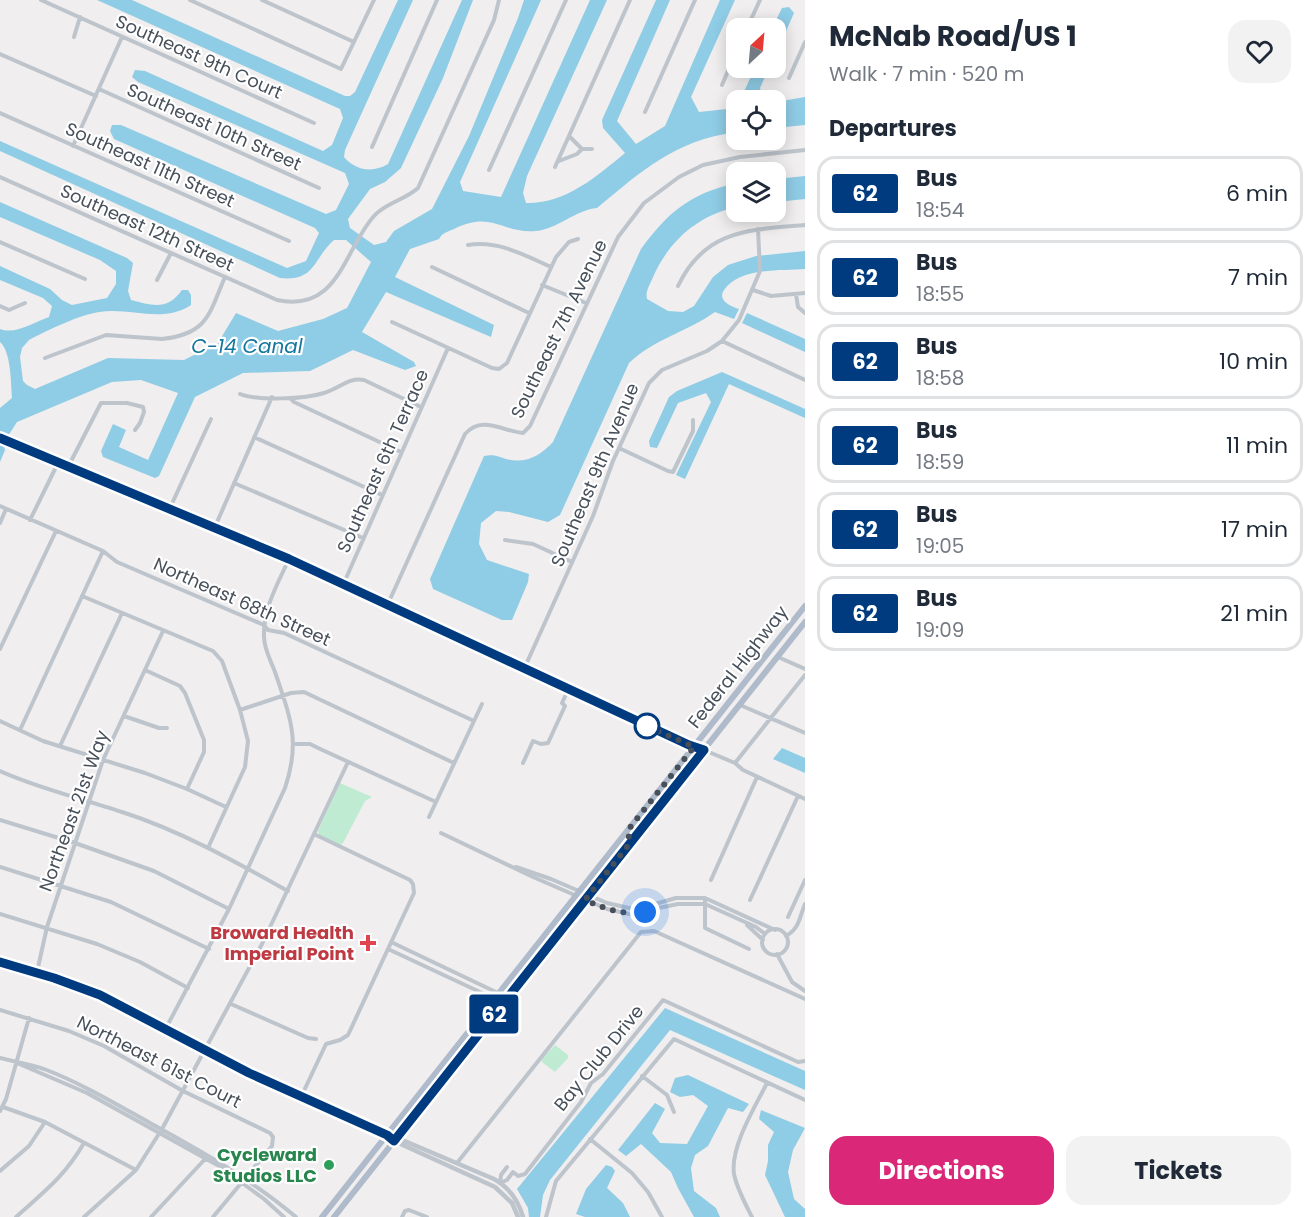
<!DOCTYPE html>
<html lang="en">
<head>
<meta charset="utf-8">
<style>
	:root { --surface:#fff; --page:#f2f2f3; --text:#1f2937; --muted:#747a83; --line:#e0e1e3; --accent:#db2777 }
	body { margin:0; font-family:Poppins,sans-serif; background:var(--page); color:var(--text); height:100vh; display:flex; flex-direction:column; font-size:22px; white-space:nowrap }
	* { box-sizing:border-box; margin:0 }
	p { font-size:20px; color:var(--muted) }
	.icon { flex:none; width:33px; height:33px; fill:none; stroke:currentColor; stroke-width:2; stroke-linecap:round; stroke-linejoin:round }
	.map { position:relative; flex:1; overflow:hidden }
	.details { display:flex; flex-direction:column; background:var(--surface); width:510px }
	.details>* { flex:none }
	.badge { padding:0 12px; border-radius:4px; font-size:21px; line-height:39px }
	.needle { width:39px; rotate:26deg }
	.controls { position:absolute; left:726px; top:18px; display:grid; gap:12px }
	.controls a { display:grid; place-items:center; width:60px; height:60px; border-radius:12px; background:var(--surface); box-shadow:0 3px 15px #0003; font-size:30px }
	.you { position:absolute; width:30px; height:30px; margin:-15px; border:4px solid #fff; border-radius:50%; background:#1a73e8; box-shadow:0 0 0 9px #1a73e833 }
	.map>.badge { position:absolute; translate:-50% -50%; box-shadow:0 0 0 3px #fff }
	h2 { padding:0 24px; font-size:22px; line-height:54px }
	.round { display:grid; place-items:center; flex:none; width:63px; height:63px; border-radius:18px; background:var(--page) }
	.summary { display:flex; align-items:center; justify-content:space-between; height:102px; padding:0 24px }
	h1 { font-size:28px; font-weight:700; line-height:45px }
	.action { display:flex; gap:12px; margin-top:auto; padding:12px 24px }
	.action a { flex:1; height:69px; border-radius:18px; background:var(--accent); color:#fff; font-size:24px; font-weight:700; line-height:69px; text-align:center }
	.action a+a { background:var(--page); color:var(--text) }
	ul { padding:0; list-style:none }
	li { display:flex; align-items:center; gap:18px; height:75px; margin:0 12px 9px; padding:0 12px; border:3px solid var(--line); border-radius:18px }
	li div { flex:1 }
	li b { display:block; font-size:22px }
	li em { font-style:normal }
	li .badge { min-width:66px; font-weight:700; text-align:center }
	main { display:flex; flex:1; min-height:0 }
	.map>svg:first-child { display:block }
</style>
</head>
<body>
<main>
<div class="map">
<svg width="805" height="1217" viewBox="0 0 805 1217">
	<rect width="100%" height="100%" fill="#f0eeee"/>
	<path fill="#bfebd3" d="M340 783 372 797 365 801 343 843 340 845 319 835 318 831Z
		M555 1045 568 1055V1058L555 1072 542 1062V1059Z"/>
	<path fill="#8fcce5" d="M97 0H132L345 96H350L355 92 398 0H413L345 150 344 157C356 171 373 173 388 164L462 0H473L443 78 401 168 385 182 370 189 348 219 350 228 374 245 386 242 394 231 432 209 469 136 518 18 524 0H541L460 182 463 191 501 197 590 0H607L527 176 523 193 526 203C565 204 596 177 625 153L603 128 602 120 656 0H670L617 121 636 144 665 126 720 0H735L691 97 699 112 727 109 736 104V132C674 141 643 170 597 208 575 210 558 229 536 231 502 234 492 210 454 229 447 232 442 233 439 239L410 249 395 277 494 325 491 337 386 292 362 332 414 362 416 366 405 370 353 350 310 371 243 373 195 397 159 476 155 478 103 457 101 451 113 424 126 430 119 447 148 460 178 393 141 380 112 382 17 422 3 444 5 450 0 462V408L12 398C11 383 11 351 0 342V329C15 335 35 322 49 317L52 306 43 298 0 280V266L50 289 62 300 72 305 107 298 116 284V271L100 260 0 217V202L127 258 133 263 128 291 131 300C153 306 168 310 182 290H188L191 295V305C163 324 130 307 99 312 79 315 48 330 29 340L22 348 20 357 23 381 27 385 35 389 108 358 184 360 218 343 236 313 278 331 323 319 347 308 371 262 346 240H334C313 258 316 282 280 278L0 151V141L287 268 306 261 319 233 315 228 114 139 110 131 112 125H121L326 214 336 210 349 184 345 173 138 82 132 77 135 70 145 71 323 151 332 145 343 118 340 109Z
		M789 7 794 13 776 54V28H772L782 8Z
		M755 68H769L760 88 763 99 767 100H740Z
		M805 97V125L776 128V102Z
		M805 176V199L776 202V179Z
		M736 183V207C697 216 669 241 653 277 650 285 645 291 647 299L668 311 683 312 694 306 713 277 728 265 756 256 805 251V269C781 271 740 267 724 290 717 301 731 306 739 309L734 319 715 312C687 332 654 339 629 363L560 515 548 522 509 512 496 511 481 523 479 544 487 560 529 574 528 582 512 620H502L433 589 430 579 484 456C494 454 497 456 506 459 526 464 540 456 553 442L641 249C669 211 690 194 736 183Z
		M747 313 805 339V352L742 323Z
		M722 372 805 409V418L729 384 685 479 676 475 711 402 706 393 678 403 657 448 650 447 649 441 669 397 677 391Z
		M782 748 805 758V773L773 759Z
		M665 1008 805 1071V1090L670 1030 550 1180 543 1195 540 1217H529L528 1208 517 1189Z
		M688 1075 749 1104 743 1112 728 1108 708 1146 695 1155 691 1168 694 1191 716 1208 720 1217H694L678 1188 671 1172 641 1144 626 1156 618 1150 655 1103 665 1109 652 1133 660 1143 687 1144 708 1106 693 1095 680 1097 670 1092 675 1078Z
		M761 1110 805 1128 793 1150 788 1172 794 1199 805 1209V1217H785L765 1175 768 1161V1145L774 1132 759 1119Z
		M606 1165 612 1167 615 1171 607 1188 623 1203 630 1217H585L576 1214 586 1189Z"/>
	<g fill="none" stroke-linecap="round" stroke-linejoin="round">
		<path stroke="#bdc4cc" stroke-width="4" d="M41 0 314 123
			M190 0 341 69 374 0
			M262 0 354 42
			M747 28 760 0
			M74 37 80 17
			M0 54 96 96
			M789 78 805 42
			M722 85 736 52
			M99 89 319 188
			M645 112 695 0
			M0 113 289 241
			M73 146 122 37
			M372 147 437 0
			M582 149H592
			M559 161 577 154 582 149 570 137
			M555 167 630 0
			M489 170 566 0
			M0 177 277 300C339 313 343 251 374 216 385 203 405 200 418 188L494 20 499 0
			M0 242 85 279
			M468 245C498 240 524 255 551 267
			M432 267 529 313
			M157 280 171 253
			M542 285 586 303
			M678 286C705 229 750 230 805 225
			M753 290 771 296 805 293
			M796 294 798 307 805 313
			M0 306 9 310 25 303
			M392 322 492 368 499 369 507 363 556 257 569 242 578 239
			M722 341 805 380
			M45 358 106 335 162 339C208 334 209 314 225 277
			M240 394C258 401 305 399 324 393 339 389 348 377 364 380L421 407
			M290 398 294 402 401 452
			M254 437 382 495
			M619 448 668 471 673 472 693 431V420
			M68 467 101 403H127L143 407 144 412 140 423 135 430
			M234 483 363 538
			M0 506 103 551 117 562 264 625 268 630 284 633 474 721
			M169 510 211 419
			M30 520 58 463
			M0 523 6 509
			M214 529 272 397
			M505 540 533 544 572 562
			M343 585 448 348
			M82 596 213 651 222 661 240 710 248 741 245 767 208 848
			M387 606 465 434C482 415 502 431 523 433L530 426 618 237 644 203 679 177 703 165 740 157 805 150
			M0 649 56 531
			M778 657 805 669
			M524 669 593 516 613 461 649 383 662 370 707 351 722 341 739 320 760 271 758 229
			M145 670 180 686 185 693 204 740V752L187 789
			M740 705 805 733
			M240 710 291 693 304 692 454 763
			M124 716 159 728H167
			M0 721 43 741 145 773 187 789 226 807
			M20 730 103 551
			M294 744H310L318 748 436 802
			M60 746 122 613
			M704 750 735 763 743 770 805 799
			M523 763 533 741 541 744 548 743 565 706 562 703 568 690
			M735 763 805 675
			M0 771C40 789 81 798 122 812 181 831 234 861 288 891
			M429 817 482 704
			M0 820 75 843 154 871 229 909
			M441 833 533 877 607 909 629 914 678 904H705L756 927 765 934
			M0 867 111 902 209 949
			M516 867 551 879 607 903 629 908H641L676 898H705L775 930
			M711 880 757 777
			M705 898V928L749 949
			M750 900 798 796
			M0 914 97 944 140 962 188 988
			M788 917 805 880
			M747 925 763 940
			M762 942a13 13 0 1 1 26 0a13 13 0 1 1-26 0Z
			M786 936C800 928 799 918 805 904
			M391 942 498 993
			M388 949 495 999
			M777 954 792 982 805 991
			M37 972 47 927 103 760 163 631
			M231 1004 308 1038 316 1039
			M0 1010 69 1031 104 1046 183 1091 270 1133 273 1137 272 1146 213 1217
			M166 1028 229 909 285 788C301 741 290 717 275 672 271 661 264 649 264 637 263 609 277 585 289 559
			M0 1058C15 1062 29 1064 44 1069 81 1083 116 1104 150 1123 201 1151 251 1179 296 1217
			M17 1063 87 1093 219 1166 264 1199 284 1217
			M642 1076 667 1095 674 1112
			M301 1097 326 1044 340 1040 348 1035 414 893 413 884 410 880 314 834
			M3 1107 45 1122 136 1170
			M0 1111 6 1099 29 1018
			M590 1139 632 1173 648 1192 662 1217
			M457 1163 641 932 654 931 805 999
			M507 1167 501 1175 500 1183 507 1180 513 1172 518 1176 525 1174 581 1102 591 1083 603 1074 663 1000 798 1062 805 1061
			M0 1171 29 1146 45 1122
			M16 1217C45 1191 64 1177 84 1143
			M84 1217 136 1170 162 1129 262 944 348 762
			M151 1217 206 1158
			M402 1217 405 1211 409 1210 427 1217
			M546 1217 556 1181 674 1039 805 1100
			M752 1217C745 1203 737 1189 734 1174 730 1147 755 1107 767 1083"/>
		<path stroke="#bdc4cc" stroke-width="4.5" d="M0 438 289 559 577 694 703 750
			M0 962 54 978 100 995 249 1073 301 1097 494 1179C509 1187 518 1200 523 1217
			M387 1135 394 1141 495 1187 512 1203 518 1217"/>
		<path stroke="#afbbcb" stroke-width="6" d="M322 1217 805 606
			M334 1217 805 622"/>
	</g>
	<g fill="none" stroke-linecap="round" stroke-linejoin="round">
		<g stroke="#fff" stroke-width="14">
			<path id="line" d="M0 438 289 559 689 745 704 750 394 1141 387 1135 249 1073 100 995 54 978 0 962"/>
		</g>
		<use href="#line" stroke="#003b80" stroke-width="9"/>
		<path stroke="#47505a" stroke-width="6" stroke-dasharray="0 10.8" d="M645 912C622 915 606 909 585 900L627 847 629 838 628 830 694 747 647 726"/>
	</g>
	<circle fill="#fff" stroke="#003b80" stroke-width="3" cx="647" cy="726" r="12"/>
	<path fill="#e0444e" stroke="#fff" stroke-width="2" d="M365 934h6v6h6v6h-6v6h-6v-6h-6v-6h6z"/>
	<circle fill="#2e9e5b" stroke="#fff" stroke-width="2" cx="329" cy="1165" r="6"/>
	<g text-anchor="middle" stroke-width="4.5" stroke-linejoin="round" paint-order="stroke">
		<g font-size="18" fill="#47505a" stroke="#fff">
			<text transform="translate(199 57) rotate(24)" y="6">Southeast 9th Court</text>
			<text transform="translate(214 127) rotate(24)" y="6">Southeast 10th Street</text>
			<text transform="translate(150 165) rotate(24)" y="6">Southeast 11th Street</text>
			<text transform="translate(147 228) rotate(24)" y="6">Southeast 12th Street</text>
			<text transform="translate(559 329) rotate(-64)" y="6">Southeast 7th Avenue</text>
			<text transform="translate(383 461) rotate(-66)" y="6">Southeast 6th Terrace</text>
			<text transform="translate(595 475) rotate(-67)" y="6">Southeast 9th Avenue</text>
			<text transform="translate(242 602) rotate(24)" y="6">Northeast 68th Street</text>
			<text transform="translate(738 667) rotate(-52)" y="6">Federal Highway</text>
			<text transform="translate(74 811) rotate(-70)" y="6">Northeast 21st Way</text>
			<text transform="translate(599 1058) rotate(-51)" y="6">Bay Club Drive</text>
			<text transform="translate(159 1062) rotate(27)" y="6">Northeast 61st Court</text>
		</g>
		<g font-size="18" font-weight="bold" fill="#be3a42" stroke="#fff" text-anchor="end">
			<text x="354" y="939">Broward Health<tspan x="354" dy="21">Imperial Point</tspan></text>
		</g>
		<g font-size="18" font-weight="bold" fill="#27864d" stroke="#fff" text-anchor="end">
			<text x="317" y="1161">Cycleward<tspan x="317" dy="21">Studios LLC</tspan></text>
		</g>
		<g font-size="20" font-style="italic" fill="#16779e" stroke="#fff">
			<text x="247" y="353">C-14 Canal</text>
		</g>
	</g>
</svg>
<div class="controls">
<a><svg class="needle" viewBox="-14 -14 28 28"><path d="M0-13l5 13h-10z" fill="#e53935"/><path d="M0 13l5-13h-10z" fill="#747a83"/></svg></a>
<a><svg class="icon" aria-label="locate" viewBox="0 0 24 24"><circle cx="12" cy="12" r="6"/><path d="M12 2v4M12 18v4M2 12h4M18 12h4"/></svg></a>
<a><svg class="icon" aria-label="layers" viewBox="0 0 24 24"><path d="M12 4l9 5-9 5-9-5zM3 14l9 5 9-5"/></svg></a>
</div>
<div class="you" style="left:645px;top:912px"></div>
<b class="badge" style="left:494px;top:1014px;background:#003b80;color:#fff">62</b>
</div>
<section class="details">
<div class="summary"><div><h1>McNab Road/US 1</h1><p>Walk · 7 min · 520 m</p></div><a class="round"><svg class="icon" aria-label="heart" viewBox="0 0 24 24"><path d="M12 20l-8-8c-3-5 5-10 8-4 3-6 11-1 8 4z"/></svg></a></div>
<h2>Departures</h2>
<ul>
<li><span class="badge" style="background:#003b80;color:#fff">62</span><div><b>Bus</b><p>18:54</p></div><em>6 min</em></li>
<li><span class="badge" style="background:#003b80;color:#fff">62</span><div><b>Bus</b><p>18:55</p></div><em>7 min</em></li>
<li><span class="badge" style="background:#003b80;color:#fff">62</span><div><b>Bus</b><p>18:58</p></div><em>10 min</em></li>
<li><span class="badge" style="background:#003b80;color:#fff">62</span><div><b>Bus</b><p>18:59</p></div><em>11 min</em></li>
<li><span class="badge" style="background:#003b80;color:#fff">62</span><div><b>Bus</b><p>19:05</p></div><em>17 min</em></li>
<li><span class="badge" style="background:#003b80;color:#fff">62</span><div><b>Bus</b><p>19:09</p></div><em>21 min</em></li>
</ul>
<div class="action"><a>Directions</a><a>Tickets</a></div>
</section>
</main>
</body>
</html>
